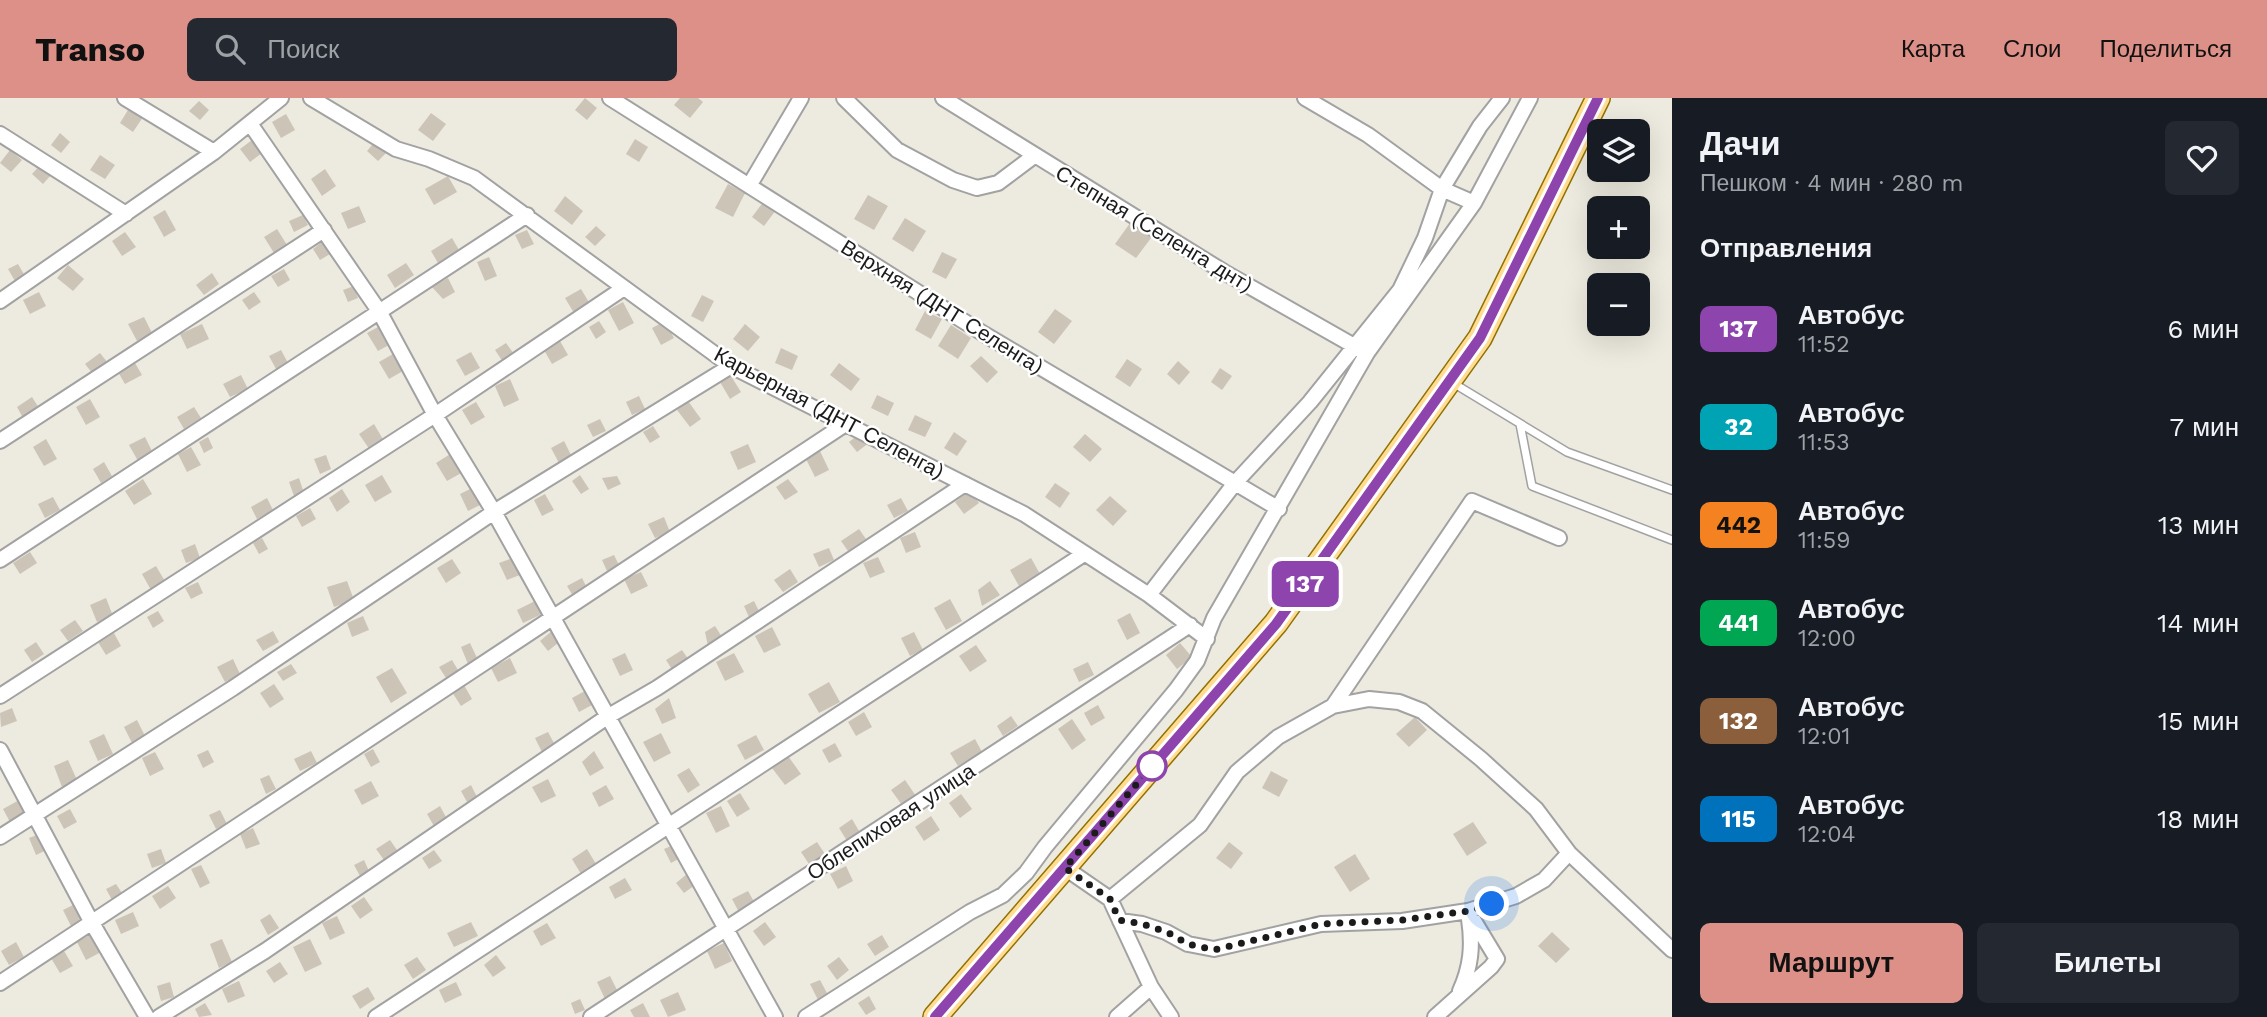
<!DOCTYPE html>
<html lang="ru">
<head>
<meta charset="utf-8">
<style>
	:root { --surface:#171b24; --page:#242831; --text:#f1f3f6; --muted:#9ea1a6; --accent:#dd9087 }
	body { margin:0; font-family:"Work Sans",sans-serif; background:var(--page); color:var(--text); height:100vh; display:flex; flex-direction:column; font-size:26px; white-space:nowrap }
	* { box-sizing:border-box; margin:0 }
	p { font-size:23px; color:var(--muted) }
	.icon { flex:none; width:38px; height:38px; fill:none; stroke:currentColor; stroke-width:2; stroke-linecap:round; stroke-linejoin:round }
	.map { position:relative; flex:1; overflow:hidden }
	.details { display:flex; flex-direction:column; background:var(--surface); width:595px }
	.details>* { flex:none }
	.badge { padding:0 14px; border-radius:10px; font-size:24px; line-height:46px }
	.controls { position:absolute; left:1587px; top:21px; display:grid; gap:14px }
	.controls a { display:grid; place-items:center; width:63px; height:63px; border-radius:10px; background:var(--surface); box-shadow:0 7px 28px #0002; font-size:35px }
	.you { position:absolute; width:35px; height:35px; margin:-18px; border:5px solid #fff; border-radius:50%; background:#1a73e8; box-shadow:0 0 0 10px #1a73e833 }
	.map>.badge { position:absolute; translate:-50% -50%; box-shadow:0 0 0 4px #fff }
	h2 { padding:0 28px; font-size:26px; line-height:63px }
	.round { display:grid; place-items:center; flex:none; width:74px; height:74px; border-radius:10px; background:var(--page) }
	.head { display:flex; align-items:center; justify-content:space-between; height:119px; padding:0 28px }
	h1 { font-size:33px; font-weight:700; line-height:52px }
	.button { display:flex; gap:14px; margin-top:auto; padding:14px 28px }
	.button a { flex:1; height:80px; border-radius:10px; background:var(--accent); color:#111; font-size:28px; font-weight:700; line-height:80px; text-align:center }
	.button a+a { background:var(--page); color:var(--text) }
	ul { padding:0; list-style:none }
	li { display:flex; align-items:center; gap:21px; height:98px; padding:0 28px }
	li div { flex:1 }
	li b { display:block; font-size:26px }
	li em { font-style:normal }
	li .badge { min-width:77px; font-weight:700; text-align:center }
	header { display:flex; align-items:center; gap:42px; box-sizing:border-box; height:98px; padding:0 35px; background:var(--accent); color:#111 }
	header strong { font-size:33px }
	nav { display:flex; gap:38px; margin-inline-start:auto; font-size:24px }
	.search { width:490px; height:63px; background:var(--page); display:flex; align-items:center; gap:18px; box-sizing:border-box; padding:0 24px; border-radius:10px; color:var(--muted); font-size:26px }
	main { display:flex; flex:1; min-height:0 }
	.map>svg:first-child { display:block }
</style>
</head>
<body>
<header>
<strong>Transo</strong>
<div class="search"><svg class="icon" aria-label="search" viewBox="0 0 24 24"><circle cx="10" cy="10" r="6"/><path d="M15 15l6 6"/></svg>Поиск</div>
<nav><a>Карта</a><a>Слои</a><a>Поделиться</a></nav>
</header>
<main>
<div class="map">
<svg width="1672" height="919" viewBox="0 0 1672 919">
	<rect width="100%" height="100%" fill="#edeadf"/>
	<path fill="#cdc4b8" d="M585 0 597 10 587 22 575 12Z
		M680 0H698L703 4 690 20 674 7Z
		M199 3 209 12 200 22 189 13Z
		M131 7 145 16 133 34 120 25Z
		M431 15 446 26 433 43 418 32Z
		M286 16 295 32 281 40 272 24Z
		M60 35 70 44 61 55 51 47Z
		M377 41 389 52 378 63 367 53Z
		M635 41 648 49 639 64 626 56Z
		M252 42 262 55 250 64 240 51Z
		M10 52 22 62 11 74 0 65Z
		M100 57 115 67 105 81 90 72Z
		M41 66 52 76 43 86 32 76Z
		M325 71 336 88 322 98 311 81Z
		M448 78 457 94 434 107 425 91Z
		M728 86 745 95 733 119 715 110Z
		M868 97 888 108 874 132 854 121Z
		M565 98 583 113 572 127 554 113Z
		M764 103 776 112 764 128 752 119Z
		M359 108 366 124 348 131 341 115Z
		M165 112 176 132 164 139 153 119Z
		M303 117 308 127 294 134 289 123Z
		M905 120 926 133 913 154 892 141Z
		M1133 121 1154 136 1136 160 1115 146Z
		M596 128 606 137 595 148 585 139Z
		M277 131 287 147 274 155 264 139Z
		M527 132 534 146 522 151 515 137Z
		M125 134 136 149 122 158 112 143Z
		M452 140 459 152 438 165 431 153Z
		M322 144 330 156 320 162 313 151Z
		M942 154 957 161 946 181 932 174Z
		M489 159 497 178 485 183 477 164Z
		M406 165 414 177 395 190 387 177Z
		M18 166 25 178 15 183 8 171Z
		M68 167 84 181 73 193 57 180Z
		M284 171 290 182 278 189 271 178Z
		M212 175 219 186 204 197 196 187Z
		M448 180 455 194 443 201 432 189Z
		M354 188 358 200 348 204 343 192Z
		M581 191 590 206 574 215 565 200Z
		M39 194 46 208 30 216 23 202Z
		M254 194 261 204 249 212 242 202Z
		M702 197 714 203 703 224 691 218Z
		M623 204 634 225 619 233 608 212Z
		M1055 211 1072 223 1054 246 1038 234Z
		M925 213 942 221 931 241 915 232Z
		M144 219 152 235 137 243 128 226Z
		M599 223 606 234 596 241 589 229Z
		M665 223 674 240 661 247 652 230Z
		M202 226 209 241 187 251 180 236Z
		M745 226 760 239 748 253 733 241Z
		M951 227 971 240 958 261 938 248Z
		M378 229 389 247 378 253 367 235Z
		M560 243 568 257 552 266 544 252Z
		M506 245 514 256 503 264 495 252Z
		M781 250 798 258 792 272 775 265Z
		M281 252 288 265 276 271 269 258Z
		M471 254 480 270 465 278 456 262Z
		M100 255 108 265 93 276 85 266Z
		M393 256 403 273 389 281 379 264Z
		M981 258 998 274 987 285 970 268Z
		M1127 261 1142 271 1130 289 1115 279Z
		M1178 263 1190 274 1179 287 1167 276Z
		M135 265 142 277 125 286 118 274Z
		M839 265 860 281 851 293 830 277Z
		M1220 270 1232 278 1222 292 1211 284Z
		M241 277 248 291 230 299 223 286Z
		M731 278 741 294 730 301 720 284Z
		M510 281 519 302 504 309 495 288Z
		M877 297 894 305 888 318 871 310Z
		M639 298 645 311 632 317 626 304Z
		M32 299 39 310 23 320 17 309Z
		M90 301 100 319 86 327 76 309Z
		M688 303 701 321 690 329 677 312Z
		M476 304 485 319 471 327 462 312Z
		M194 309 201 320 184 331 177 319Z
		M915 317 932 325 925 339 908 332Z
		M600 321 606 333 593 339 587 327Z
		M374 326 384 343 370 352 359 336Z
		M653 328 660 339 650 345 643 334Z
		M862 334 870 344 857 354 849 344Z
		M954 334 967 343 957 358 944 350Z
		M1085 336 1102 351 1090 364 1073 349Z
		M145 339 153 355 138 363 129 347Z
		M208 339 213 350 204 355 199 344Z
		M46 341 57 361 44 368 33 349Z
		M564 343 572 359 559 365 551 350Z
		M748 346 756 364 738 372 730 354Z
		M191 349 201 367 187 374 178 356Z
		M820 353 829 372 815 379 805 359Z
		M452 355 463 374 447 383 436 365Z
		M326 357 331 371 320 376 314 361Z
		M104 364 112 378 101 385 93 371Z
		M382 377 392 394 375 404 365 387Z
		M580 377 589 391 581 396 572 383Z
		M617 378 621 386 608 392 602 380Z
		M299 380 304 395 294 398 289 384Z
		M143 381 152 396 134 407 125 393Z
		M788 381 798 394 785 402 776 389Z
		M1055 385 1070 395 1060 410 1045 399Z
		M474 389 482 406 468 413 460 396Z
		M342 391 350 404 337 414 329 400Z
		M970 393 979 405 964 416 955 404Z
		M545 396 554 412 542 418 534 402Z
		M1110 398 1127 413 1113 428 1096 412Z
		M53 399 60 412 45 420 38 406Z
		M267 400 273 412 257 421 251 409Z
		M901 400 908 413 894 420 887 407Z
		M310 410 316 421 302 429 296 418Z
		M664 419 670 434 655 440 648 426Z
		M859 431 866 441 848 453 841 443Z
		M915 434 921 449 906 455 900 440Z
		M262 440 268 451 259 456 253 445Z
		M195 446 200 460 186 465 181 452Z
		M829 450 834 462 819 469 813 456Z
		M30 454 37 465 20 476 13 465Z
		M614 457 619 467 607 473 602 462Z
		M878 459 885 474 870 480 863 465Z
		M513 460 520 477 507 482 499 465Z
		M1031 460 1040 476 1019 488 1010 472Z
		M452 461 461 475 446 485 437 470Z
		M156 468 166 485 151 492 142 476Z
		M790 471 798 484 783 494 774 482Z
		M641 474 648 488 631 496 624 481Z
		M582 480 587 490 573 498 567 488Z
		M347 483 354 502 334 509 327 489Z
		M990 483 1000 497 982 508 978 492Z
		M198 484 203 495 191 501 185 490Z
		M106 500 113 518 97 524 90 507Z
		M950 501 962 523 946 532 934 510Z
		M535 503 542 516 523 525 517 512Z
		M754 503 759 513 749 519 744 508Z
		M158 513 164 523 153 530 147 519Z
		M1130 515 1140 535 1127 542 1117 522Z
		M363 518 369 532 352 539 347 525Z
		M75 522 83 533 68 543 60 532Z
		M715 528 722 539 708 548 705 534Z
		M772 529 781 547 764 555 755 538Z
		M553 532 558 545 548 553 540 543Z
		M273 533 279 544 263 553 256 542Z
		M914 534 923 552 910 558 901 540Z
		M114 535 121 548 106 557 98 544Z
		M36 544 44 556 32 564 24 552Z
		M470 545 478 562 468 566 461 549Z
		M1180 545 1192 559 1177 571 1166 557Z
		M976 547 987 563 970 574 959 558Z
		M682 552 689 562 673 573 666 562Z
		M625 555 633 572 620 578 612 561Z
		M734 555 744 574 725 583 716 564Z
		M510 560 517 575 498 584 491 570Z
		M233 561 240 576 225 584 217 569Z
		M452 562 458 572 446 580 439 569Z
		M1088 564 1094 577 1079 584 1073 571Z
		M291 566 297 575 283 583 277 574Z
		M392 570 407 595 391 605 376 579Z
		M829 584 840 604 819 615 808 596Z
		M274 586 284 601 270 610 260 595Z
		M464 587 472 601 461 608 452 594Z
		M585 593 592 607 579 614 572 600Z
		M669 600 676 620 662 626 655 611Z
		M1098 607 1105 620 1091 628 1084 615Z
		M12 610 17 623 1 629 0 615Z
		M864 614 872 629 856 638 848 624Z
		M1011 618 1018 628 1003 638 997 628Z
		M1415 619 1427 632 1409 649 1396 636Z
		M1072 621 1086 642 1072 652 1058 631Z
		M137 622 145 638 132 645 124 629Z
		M548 634 555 647 542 654 535 640Z
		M661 635 671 655 654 664 643 644Z
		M104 636 113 656 98 663 89 643Z
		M756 637 764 652 745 662 737 647Z
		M975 641 982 654 958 668 950 655Z
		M835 645 842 658 829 665 822 652Z
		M373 651 380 664 371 669 364 656Z
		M208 652 214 664 203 670 197 657Z
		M311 653 317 665 300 673 294 661Z
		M594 653 604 670 590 678 582 664Z
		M155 654 164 671 150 678 142 660Z
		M788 658 801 676 785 687 772 670Z
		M68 662 77 682 62 689 54 668Z
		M689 670 700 687 688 695 677 677Z
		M1271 673 1288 682 1279 699 1262 690Z
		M269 677 276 691 266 696 260 681Z
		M548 681 556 698 541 705 532 689Z
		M905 682 916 698 902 707 891 692Z
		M371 683 379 698 362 707 354 692Z
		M471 687 477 699 467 704 461 693Z
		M606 687 614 701 599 709 592 695Z
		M740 695 750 711 737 719 727 703Z
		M961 696 972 711 960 720 949 705Z
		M21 701 28 715 10 724 3 711Z
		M440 708 447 721 434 728 427 716Z
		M721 708 730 728 716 735 706 715Z
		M70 711 77 724 64 731 57 718Z
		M220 712 227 726 216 731 209 717Z
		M931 718 940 732 924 743 915 729Z
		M852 721 862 738 849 746 839 730Z
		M1473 724 1487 745 1467 758 1453 736Z
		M253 730 260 746 246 751 240 736Z
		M42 735 49 751 36 757 29 740Z
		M390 742 397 752 384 762 376 751Z
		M817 744 827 759 811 769 801 754Z
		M1229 744 1243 755 1231 771 1216 760Z
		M676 746 682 759 671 765 664 751Z
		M161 751 166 765 152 770 147 756Z
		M587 751 596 766 581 776 572 761Z
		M434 752 442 763 429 771 422 760Z
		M1355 756 1370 781 1350 794 1334 769Z
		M364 762 369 773 360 778 354 767Z
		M201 767 210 785 200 790 191 771Z
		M846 768 853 783 838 791 830 776Z
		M687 776 695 787 684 795 676 785Z
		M625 780 632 792 615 801 609 789Z
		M116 786 122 795 112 802 106 791Z
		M168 788 176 800 160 811 152 798Z
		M748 793 757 809 741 818 732 801Z
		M364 799 373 812 360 821 351 808Z
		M73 807 82 822 71 828 63 812Z
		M133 814 139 828 121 836 115 822Z
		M270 816 279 830 268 837 260 822Z
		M337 818 345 835 330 842 322 825Z
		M471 824 478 838 454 849 447 835Z
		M765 824 776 839 764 848 753 833Z
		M547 825 556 840 541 848 533 833Z
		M1552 834 1570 851 1556 865 1538 848Z
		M93 835 103 853 86 862 77 844Z
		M882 837 889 849 875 858 867 846Z
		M222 841 232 864 219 870 210 846Z
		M310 841 322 866 305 874 293 849Z
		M16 844 24 859 9 867 1 853Z
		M724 845 732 863 715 871 707 853Z
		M64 853 73 868 60 875 51 860Z
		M496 857 506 870 493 879 484 867Z
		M417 859 426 872 413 881 404 867Z
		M839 859 849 872 837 882 827 868Z
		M280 864 288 876 274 885 266 873Z
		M610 878 618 894 605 901 597 884Z
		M820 882 828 897 818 902 810 886Z
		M239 883 245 898 228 905 222 891Z
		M170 884 174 899 161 903 157 888Z
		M456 884 462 897 445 905 439 892Z
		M368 889 375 901 360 911 352 898Z
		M678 894 686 912 668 919 660 902Z
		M869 898 876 911 866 917 858 905Z
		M580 901 585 912 575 916 571 905Z
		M205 905 212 917 199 919 195 911Z
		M643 905 650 919H634L630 912Z"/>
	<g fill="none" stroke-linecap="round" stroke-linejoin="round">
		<g stroke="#a2a2a2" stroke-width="10">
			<path id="lane" d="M1453 285 1567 354 1672 392
				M1520 326 1532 388 1672 442"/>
		</g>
		<g stroke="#a2a2a2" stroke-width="18">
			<path id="street" d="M125 0 214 54
				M311 0 396 51 429 61 474 80 731 268 1024 416 1149 497 1207 541
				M610 0 984 236 1279 411
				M844 0 897 52 953 82 977 90 998 85 1034 58
				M943 0 1224 174 1363 253
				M1305 0 1368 37 1442 91 1474 105
				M251 27 379 213 435 317 494 414 775 919
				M0 36 126 116
				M749 88 801 0
				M0 203 214 54 281 0
				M0 343 324 132
				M0 462 527 117
				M1149 497 1235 385 1310 304 1400 192 1425 140 1442 91 1480 28 1502 0
				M0 598 435 317 624 190
				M1333 608 1472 403 1559 440
				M0 652 92 825 147 919
				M0 739 233 590 494 414 731 268
				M1065 770 1110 801 1151 889 1171 919
				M1110 801 1200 727 1237 674 1278 639 1333 608 1369 601 1399 604 1422 613 1481 661 1536 711 1569 755 1672 852
				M1120 823 1142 826 1166 834 1188 846 1214 851 1321 826 1402 823 1468 813 1516 798 1544 782 1569 755
				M0 885 847 325
				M1460 893C1471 869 1473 848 1469 821
				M159 919 265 853 607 619 657 590 965 386
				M376 919 1084 456
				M591 919 1190 527
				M806 919 970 814 1003 797 1026 775 1045 749 1176 592 1197 563 1214 520 1367 255 1474 105 1530 0
				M1117 919 1151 889
				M1435 919 1491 869 1497 861 1468 813"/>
		</g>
		<g stroke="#917100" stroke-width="26">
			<path id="primary" d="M935 919 1276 525 1480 240 1598 0"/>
		</g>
		<use href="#lane" stroke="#fff" stroke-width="7"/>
		<use href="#street" stroke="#fff" stroke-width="14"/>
		<use href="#primary" stroke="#ffdc92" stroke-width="23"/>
	</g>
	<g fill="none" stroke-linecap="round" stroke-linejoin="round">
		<g stroke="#fff" stroke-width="16">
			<path id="line" d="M935 919 1276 526 1480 240 1598 0"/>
		</g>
		<use href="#line" stroke="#8e44ad" stroke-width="10"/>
		<path stroke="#1b1b1b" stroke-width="7" stroke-dasharray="0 12.6" d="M1152 668 1065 770 1110 801 1119 822 1142 826 1167 834 1188 846 1214 852 1321 826 1402 822 1468 813 1492 806"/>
	</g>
	<circle fill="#fff" stroke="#8e44ad" stroke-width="3.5" cx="1152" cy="668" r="14"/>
	<g text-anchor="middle" stroke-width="5" stroke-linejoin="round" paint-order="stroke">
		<g font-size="21" fill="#1b1b1b" stroke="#fff">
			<text transform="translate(1154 131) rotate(31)" y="7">Степная (Селенга днт)</text>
			<text transform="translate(942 209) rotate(32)" y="7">Верхняя (ДНТ Селенга)</text>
			<text transform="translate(829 315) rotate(28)" y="7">Карьерная (ДНТ Селенга)</text>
			<text transform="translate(891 724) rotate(-33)" y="7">Облепиховая улица</text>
		</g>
	</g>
</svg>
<div class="controls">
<a><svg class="icon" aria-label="layers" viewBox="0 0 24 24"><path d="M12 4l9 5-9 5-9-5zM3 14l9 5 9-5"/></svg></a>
<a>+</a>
<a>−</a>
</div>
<div class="you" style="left:1492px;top:806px"></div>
<b class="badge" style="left:1305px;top:486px;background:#8e44ad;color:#fff">137</b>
</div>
<section class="details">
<div class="head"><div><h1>Дачи</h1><p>Пешком · 4 мин · 280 m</p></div><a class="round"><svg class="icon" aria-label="heart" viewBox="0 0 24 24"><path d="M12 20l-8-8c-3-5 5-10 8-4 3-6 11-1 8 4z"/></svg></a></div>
<h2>Отправления</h2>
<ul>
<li><span class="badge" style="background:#8e44ad;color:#fff">137</span><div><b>Автобус</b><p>11:52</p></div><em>6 мин</em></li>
<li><span class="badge" style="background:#00a3b4;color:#fff">32</span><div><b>Автобус</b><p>11:53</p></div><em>7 мин</em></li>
<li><span class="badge" style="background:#f58220;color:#111">442</span><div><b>Автобус</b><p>11:59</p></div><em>13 мин</em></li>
<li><span class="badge" style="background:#00a651;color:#fff">441</span><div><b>Автобус</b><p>12:00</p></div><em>14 мин</em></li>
<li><span class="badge" style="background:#8b5e3c;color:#fff">132</span><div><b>Автобус</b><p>12:01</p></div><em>15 мин</em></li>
<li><span class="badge" style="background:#0072bc;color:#fff">115</span><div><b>Автобус</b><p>12:04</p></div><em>18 мин</em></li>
</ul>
<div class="button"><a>Маршрут</a><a>Билеты</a></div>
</section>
</main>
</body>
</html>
